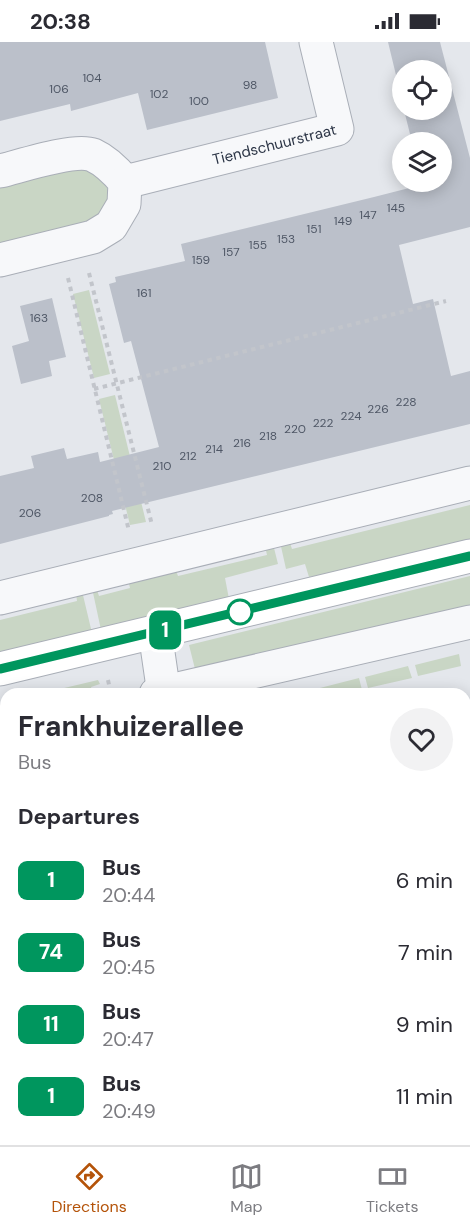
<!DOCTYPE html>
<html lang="en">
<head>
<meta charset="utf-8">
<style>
	:root { --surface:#fff; --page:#f2f2f3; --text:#2b2b33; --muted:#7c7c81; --line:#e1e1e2; --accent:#b45309 }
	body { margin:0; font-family:"DM Sans",sans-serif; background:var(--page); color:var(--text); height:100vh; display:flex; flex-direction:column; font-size:22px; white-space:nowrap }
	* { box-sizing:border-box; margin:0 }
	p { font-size:20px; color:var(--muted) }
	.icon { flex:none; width:33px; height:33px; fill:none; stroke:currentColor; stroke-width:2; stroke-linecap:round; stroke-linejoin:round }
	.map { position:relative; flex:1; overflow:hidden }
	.details { position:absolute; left:0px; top:646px; width:471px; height:458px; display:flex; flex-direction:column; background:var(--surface); border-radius:18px 18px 0 0; box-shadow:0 3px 15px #0003 }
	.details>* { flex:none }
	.badge { padding:0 12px; border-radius:9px; font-size:21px; line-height:39px }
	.fabs { position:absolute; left:392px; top:18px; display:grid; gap:12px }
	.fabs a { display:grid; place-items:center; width:60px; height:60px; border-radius:50%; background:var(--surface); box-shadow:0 3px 15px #0003; font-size:30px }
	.map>.badge { position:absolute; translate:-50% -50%; box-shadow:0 0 0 3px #fff }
	h2 { padding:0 18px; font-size:22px; line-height:54px }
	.round { display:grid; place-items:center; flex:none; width:63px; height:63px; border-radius:32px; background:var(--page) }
	.headline { display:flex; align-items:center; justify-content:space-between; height:102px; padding:0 18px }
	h1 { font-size:28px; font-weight:700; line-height:45px }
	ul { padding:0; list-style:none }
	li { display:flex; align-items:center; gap:18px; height:72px; padding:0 18px }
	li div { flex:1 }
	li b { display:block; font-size:22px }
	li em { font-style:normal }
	li .badge { min-width:66px; font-weight:700; text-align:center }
	.status { display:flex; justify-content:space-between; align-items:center; height:42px; padding:0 30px; background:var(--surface); direction:ltr }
	.status svg { height:16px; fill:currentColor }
	.tabs { display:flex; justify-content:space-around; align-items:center; height:84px; border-top:2px solid var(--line); background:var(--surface); font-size:16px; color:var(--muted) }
	.tabs a { display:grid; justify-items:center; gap:3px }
	.tabs .active { color:var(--accent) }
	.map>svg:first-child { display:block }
</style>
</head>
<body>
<div class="status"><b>20:38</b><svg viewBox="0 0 49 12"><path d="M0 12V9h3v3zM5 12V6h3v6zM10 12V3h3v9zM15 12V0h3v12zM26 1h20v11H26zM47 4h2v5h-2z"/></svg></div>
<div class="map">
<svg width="470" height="1103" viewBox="0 0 470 1103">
	<rect width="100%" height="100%" fill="#e4e7ec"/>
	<path fill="#c9d6c5" d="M65 127H87L104 139 109 150 110 158 97 179 0 205V143Z
		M89 248 110 332 94 336 73 252Z
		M115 353 146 480 130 483 99 357Z
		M470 463V498L314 536 313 534 309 535 305 522 286 527 280 500 289 498 292 507Z
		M273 502 278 522 225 536 229 557 101 588 92 546 96 545 99 554 130 546 128 538 175 526 178 534 267 513 265 504Z
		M470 534V568L196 631 189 603Z
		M82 549 92 591 0 613V578L77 559 76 551Z
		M459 612 461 624 418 634 415 623Z
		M408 624 412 636 368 646 365 635Z
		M359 636 362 648 344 652H317L316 647Z
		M98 638 100 642 91 645 93 652H39Z"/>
	<path fill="#bbc0ca" d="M0 0H265L278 56 147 88 138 51 71 69 70 62 0 79Z
		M388 0H440L470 116V185L399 203 413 262 433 257 451 334 470 329V382L112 469 113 472 109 473V474L0 502V434L34 426 31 414 64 406 67 417 98 410 100 420 159 405 131 299 124 301 109 242 116 240 115 235 185 219 181 202 374 155 421 143V140H441V100H412L404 68H441V28H402V58Z
		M52 256 66 315 49 319 52 334 21 342 12 304 29 299 20 264Z"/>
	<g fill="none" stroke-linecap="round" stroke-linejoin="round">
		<g stroke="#a9aeb7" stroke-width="35">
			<g id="street">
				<path d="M0 129C21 124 74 106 93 113 106 119 116 129 125 140L124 162 111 184 93 195 0 218"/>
				<path id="s1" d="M125 140 337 87 316 0"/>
				<path d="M0 556 470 441"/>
				<path d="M155 590 164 652"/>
				<path d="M156 652 470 580"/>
				<path d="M0 692 6 690"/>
				<path d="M465 779 470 778"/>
				<path d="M0 894 6 893"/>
				<path d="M257 1098 258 1103"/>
			</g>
		</g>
		<g stroke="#a9aeb7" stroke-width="35">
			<path id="secondary" d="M0 627 470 514"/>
		</g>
		<path stroke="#c2c5cb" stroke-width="4" stroke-dasharray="4.5 4.5" stroke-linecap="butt" d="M89 231 152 483
			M68 236 129 489
			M94 347 446 259
			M108 638 111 652
			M3 929 6 940
			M14 1098V1103
			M444 1098 445 1103"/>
		<use href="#street" stroke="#f7f8fa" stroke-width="33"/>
		<use href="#secondary" stroke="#fff" stroke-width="33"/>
	</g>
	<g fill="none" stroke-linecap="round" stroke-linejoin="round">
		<g stroke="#fff" stroke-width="14">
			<path id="line" d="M0 627 470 514"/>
		</g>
		<use href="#line" stroke="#00965e" stroke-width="9"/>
	</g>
	<circle fill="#fff" stroke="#00965e" stroke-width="3" cx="240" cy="570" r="12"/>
	<g text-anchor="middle" stroke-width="4.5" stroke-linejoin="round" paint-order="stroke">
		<g font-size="12" fill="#4f5766">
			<text x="92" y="40">104</text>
			<text x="250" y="47">98</text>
			<text x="59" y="51">106</text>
			<text x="159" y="56">102</text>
			<text x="199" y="63">100</text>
			<text x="396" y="170">145</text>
			<text x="368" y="177">147</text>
			<text x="343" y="183">149</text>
			<text x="314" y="191">151</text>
			<text x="286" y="201">153</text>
			<text x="258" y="207">155</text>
			<text x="231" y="214">157</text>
			<text x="201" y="222">159</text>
			<text x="144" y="255">161</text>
			<text x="39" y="280">163</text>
			<text x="406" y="364">228</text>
			<text x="378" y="371">226</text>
			<text x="351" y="378">224</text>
			<text x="323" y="385">222</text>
			<text x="295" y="391">220</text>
			<text x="268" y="398">218</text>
			<text x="242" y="405">216</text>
			<text x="214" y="411">214</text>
			<text x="188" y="418">212</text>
			<text x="162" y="428">210</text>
			<text x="92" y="460">208</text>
			<text x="30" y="475">206</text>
		</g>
		<g font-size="15" fill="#2b3445" stroke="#f4f6f9">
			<text dy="5" stroke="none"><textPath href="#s1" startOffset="154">Tiendschuurstraat</textPath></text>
		</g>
	</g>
</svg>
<div class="fabs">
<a><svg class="icon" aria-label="locate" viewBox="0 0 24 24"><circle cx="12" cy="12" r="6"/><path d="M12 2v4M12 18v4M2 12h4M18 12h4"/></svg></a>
<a><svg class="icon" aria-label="layers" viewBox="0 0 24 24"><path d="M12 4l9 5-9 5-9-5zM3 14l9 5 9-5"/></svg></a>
</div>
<b class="badge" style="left:165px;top:588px;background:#00965e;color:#fff">1</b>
<section class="details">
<div class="headline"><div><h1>Frankhuizerallee</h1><p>Bus</p></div><a class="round"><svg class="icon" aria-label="heart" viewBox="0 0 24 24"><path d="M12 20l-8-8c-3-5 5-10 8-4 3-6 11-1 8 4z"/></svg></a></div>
<h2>Departures</h2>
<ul>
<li><span class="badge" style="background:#00965e;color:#fff">1</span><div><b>Bus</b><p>20:44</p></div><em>6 min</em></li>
<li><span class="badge" style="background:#00965e;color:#fff">74</span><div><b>Bus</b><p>20:45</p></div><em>7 min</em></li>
<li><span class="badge" style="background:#00965e;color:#fff">11</span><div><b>Bus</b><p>20:47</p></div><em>9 min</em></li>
<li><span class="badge" style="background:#00965e;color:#fff">1</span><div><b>Bus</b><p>20:49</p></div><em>11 min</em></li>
</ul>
</section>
</div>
<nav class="tabs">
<a class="active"><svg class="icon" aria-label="directions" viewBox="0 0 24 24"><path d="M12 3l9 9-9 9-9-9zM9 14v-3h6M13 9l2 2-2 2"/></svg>Directions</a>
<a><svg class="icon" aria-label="map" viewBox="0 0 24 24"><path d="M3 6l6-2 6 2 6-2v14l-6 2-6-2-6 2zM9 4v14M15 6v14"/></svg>Map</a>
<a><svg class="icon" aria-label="tickets" viewBox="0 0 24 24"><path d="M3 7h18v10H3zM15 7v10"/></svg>Tickets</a>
</nav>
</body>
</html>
